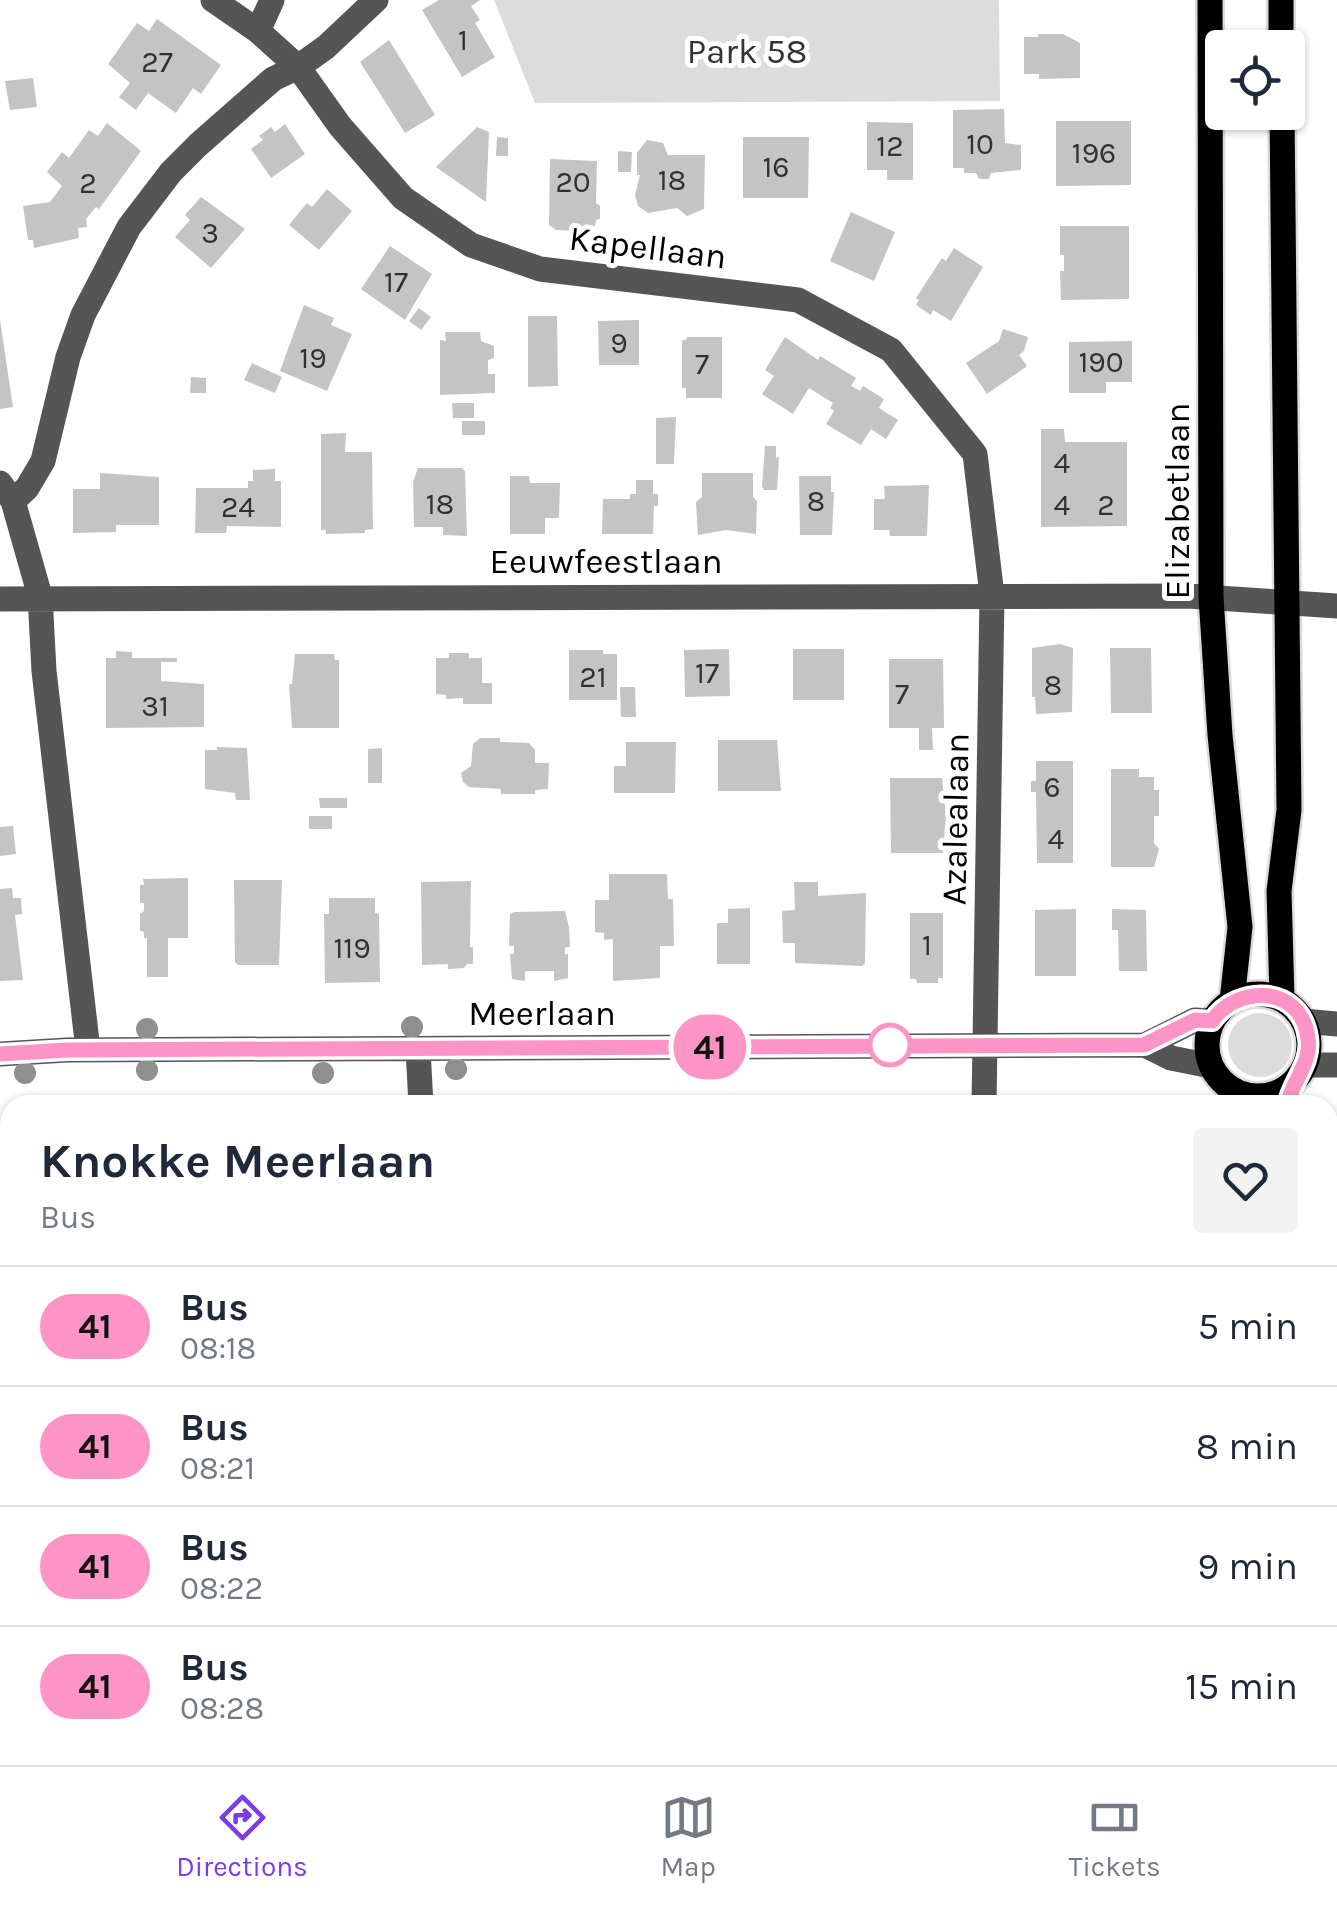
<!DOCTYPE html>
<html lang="en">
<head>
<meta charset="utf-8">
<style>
	:root { --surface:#fff; --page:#f2f2f3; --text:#1f2937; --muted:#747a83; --line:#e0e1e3; --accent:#7c3aed }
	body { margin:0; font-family:Karla,sans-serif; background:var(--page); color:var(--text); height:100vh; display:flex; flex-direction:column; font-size:38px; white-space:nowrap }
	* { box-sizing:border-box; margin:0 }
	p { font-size:32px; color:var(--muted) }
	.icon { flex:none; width:55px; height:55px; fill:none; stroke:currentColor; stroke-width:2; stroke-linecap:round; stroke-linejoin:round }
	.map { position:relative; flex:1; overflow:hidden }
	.panel { position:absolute; left:0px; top:1095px; width:1338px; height:670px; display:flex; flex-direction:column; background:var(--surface); border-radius:30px 30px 0 0; box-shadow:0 2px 8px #0004 }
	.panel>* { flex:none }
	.badge { padding:0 20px; border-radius:32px; font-size:35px; line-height:65px }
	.buttons { position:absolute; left:1205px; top:30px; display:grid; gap:20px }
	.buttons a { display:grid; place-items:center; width:100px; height:100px; border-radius:10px; background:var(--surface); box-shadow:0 2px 8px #0004; font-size:50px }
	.map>.badge { position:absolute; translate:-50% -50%; box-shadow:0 0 0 5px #fff }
	.round { display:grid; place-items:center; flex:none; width:105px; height:105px; border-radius:10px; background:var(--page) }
	.head { display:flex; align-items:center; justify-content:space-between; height:170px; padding:0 40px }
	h1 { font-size:48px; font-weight:700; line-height:75px }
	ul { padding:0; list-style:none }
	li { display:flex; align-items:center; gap:30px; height:120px; padding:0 40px; border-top:2px solid var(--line) }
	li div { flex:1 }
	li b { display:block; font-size:38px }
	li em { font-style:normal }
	li .badge { min-width:110px; font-weight:700; text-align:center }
	.tab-bar { display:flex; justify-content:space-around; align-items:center; height:140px; border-top:2px solid var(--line); background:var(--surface); font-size:28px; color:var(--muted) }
	.tab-bar a { display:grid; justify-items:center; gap:5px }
	.tab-bar .selected { color:var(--accent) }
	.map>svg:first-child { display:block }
</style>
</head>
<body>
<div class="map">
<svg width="1337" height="1765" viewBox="0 0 1337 1765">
	<rect width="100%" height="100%" fill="#fff"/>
	<path fill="#dcdcdc" d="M494 0H999L1000 101 535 103Z
		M1228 1045a32 32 0 1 1 64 0a32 32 0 1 1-64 0Z"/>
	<path fill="#a3a3a3" d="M10 1514V1755H545L546 1765H0V1520Z"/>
	<path fill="#c4c4c4" d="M439 0H480L471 6 480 20 475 23 495 57 462 77 422 10Z
		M157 19 221 65 201 94 193 88 176 113 148 93 136 110 119 97 130 83 108 64 137 23 149 31Z
		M1038 34H1063L1080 43V78L1039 79V74H1024V37H1038Z
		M389 40 435 115 405 133 360 62Z
		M33 78 37 107 10 110 5 81Z
		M1004 109 1005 143 1021 145V170L991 173 989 179H979L976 173H964V168H953V110Z
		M1056 121H1131V185L1056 186Z
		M867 122 913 123V180H887V170H867Z
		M107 123 141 151 99 209 96 207 86 219 87 227 78 228 79 238 34 248 33 240H28L23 206 50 202 62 186 47 172 62 152 69 158 89 130 98 136Z
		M285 124 305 154 271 178 251 149 263 140 259 136 271 127 275 132Z
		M477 127 489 132 486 202 436 167Z
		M497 137 508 138V156H496Z
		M743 137H809L808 198H743Z
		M647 140 663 143 668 155H705L704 209 687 216 677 208 648 213 638 206 635 195 640 175H637V153Z
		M618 151 632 152 631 172H618Z
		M550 159 597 161 596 203 600 206V219L596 220 595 226H577V231L556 230 549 225Z
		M327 189 352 211 319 250 289 225 307 203 312 207Z
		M201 197 245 229 211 268 175 237 190 220 185 215Z
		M851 212 895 232 874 281 830 261Z
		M1060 226H1129V299L1061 300 1060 271H1064V255H1060Z
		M390 246 432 274 405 320 361 289Z
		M954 248 983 267 951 321 933 310 931 315 916 305 919 300 916 298 942 258 946 261Z
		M304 305 334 318 331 325 352 334 327 391 280 371Z
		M419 308 431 317 421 330 409 321Z
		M528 316H557L558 386 528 387Z
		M0 320 13 407 0 409Z
		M639 320V365H599L598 321Z
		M1003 329 1028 337 1024 351 1019 355 1027 366 987 394 966 363 999 341Z
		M445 332H480L481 341 494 346V358L488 360V374H495V393L440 395V340L446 341Z
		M687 337H722V398H686V388H682V340H686Z
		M785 337 818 360 820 356 856 378 851 386 860 391 863 386 884 399 879 408 898 420 886 439 871 429 861 445 826 424 834 411 830 408 833 403 809 388 793 414 762 394 774 376 765 370Z
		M1132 341V382H1106V393H1069V342Z
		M252 363 282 377 275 393 244 380Z
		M191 377 206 378V393H190Z
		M452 403H474V418H453Z
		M676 417 674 464H656V418Z
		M462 421H485V435H462Z
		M1041 429H1064L1065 442H1127V526L1041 527Z
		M346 433 345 452H372L373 529 365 530V533L326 534V530H321V434Z
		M765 446H776V458L779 457 777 490H764L762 486Z
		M418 468H462L465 471 467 536 443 535V527H414L413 482Z
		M275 469V481H281V527L227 526 226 533H195L196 488H248V481H253V470Z
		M100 473 159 477V525H116V532L73 533V489H100Z
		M702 473H753V497L757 501 756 534 726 530 698 535 696 502 702 497Z
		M510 476H529L530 483H560L559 518H545V534H510Z
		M799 476H831V492H834L832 535H800Z
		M636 480H653V494H658V506H654L653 534H602L603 499H630V494H636Z
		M929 485 927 536H890L889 530H874V499H885L884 486Z
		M1060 644 1073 648 1072 712 1036 714 1035 697H1032V648Z
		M1110 648H1151L1152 713H1111Z
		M729 649 730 696 685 697 684 650Z
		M793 649H844V700H793Z
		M569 650H603V654H617V700H569Z
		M116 651 132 652V658H177V662H161V681L204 684V727L106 728V658H116Z
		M449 653H469V658H482V683H492V704H463V698L446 699V695L436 694V658H449Z
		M295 654H334L335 660H339V728H292L289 684H292Z
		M889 659H943L944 728H932L933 750H919V728H889Z
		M620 687H635L636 717H621Z
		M500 738V742L529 743 535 750V763H549L548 789 535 790V794H501V789L469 787 463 782 461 773 471 766 473 744 480 738Z
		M718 740H777L781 791H718Z
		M626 742H676L675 793H614V766H626Z
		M217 747 247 748 250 800H236L235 793 205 789V750H217Z
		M382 748V783H368V749Z
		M1036 761H1073V863H1037L1036 792H1031V781H1036Z
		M1111 769H1139V777H1154V790H1159V816H1154V843L1159 849 1154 867H1111Z
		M890 778H942L946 815 943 853H891Z
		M319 798H347V808H320Z
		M309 816H332V829H309Z
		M13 826 16 854 0 856V827Z
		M609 874H667L668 899H673L674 946H660V978L613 981V939L604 940V933L595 932V900H609Z
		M188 878V938H168V977H147V938H144V932L140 931V914L144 911V903H140V885H144L143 879Z
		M234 880H282L279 965H238L235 962Z
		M471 881 470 947H473V964H467L464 968 448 969V964L422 965 421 882Z
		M794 882H818V896L866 893 865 963 862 966 795 963V943H783L782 911 795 910Z
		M12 888 13 898H21L22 914 15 915 23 980 0 981V889Z
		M329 898H375V913L379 914 380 982 325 983 324 914H329Z
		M750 908V964H717V923H728V909Z
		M1076 909V976H1035V910Z
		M1112 909 1146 910 1147 971H1119L1118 930H1112Z
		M565 911 569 927 570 947H565V954H568V978L554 981V971H525V981L512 979 510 954H514V946H509L510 914 514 912Z
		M910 913H943V978H938V983H917L916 979H910Z
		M10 1123V1161H0V1124Z
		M10 1237V1364L0 1366V1239Z
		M772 1755H883L890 1765H780Z
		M1030 1755H1117L1115 1765H1038Z"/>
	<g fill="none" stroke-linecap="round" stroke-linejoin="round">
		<g stroke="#dbdbdb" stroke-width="30">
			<path id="major" d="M1210 0 1211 597 1220 735 1240 927 1232 1001
				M1281 0V48
				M1207 1045a51 51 0 1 1 102 0a51 51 0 1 1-102 0Z
				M1282 998 1279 891 1289 810 1282 112
				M1199 1765 1201 1755
				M1264 1765 1266 1755"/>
		</g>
		<path stroke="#555" stroke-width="25" d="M213 0 258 31 298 67 340 126 403 198 471 245 540 269 798 300 891 350 975 454 992 595 984 1105
			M258 31 272 0
			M0 483 13 501 40 596 44 671 88 1050
			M13 501 27 488 43 461 68 357 83 315 129 227 171 172 198 145 273 79 298 67 326 47 376 0
			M0 599 1188 596 1337 606
			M1303 1021 1337 1024
			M1145 1045 1195 1020 1212 1021
			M418 1049 421 1105
			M0 1054 67 1050 1145 1045 1171 1058 1211 1066
			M1305 1065H1337
			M656 1755 658 1765"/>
		<use href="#major" stroke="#000" stroke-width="25"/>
	</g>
	<g fill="#8f8f8f">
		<circle cx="412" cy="1027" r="11"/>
		<circle cx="147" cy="1029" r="11"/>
		<circle cx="456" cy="1069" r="11"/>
		<circle cx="147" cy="1070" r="11"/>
		<circle cx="25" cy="1073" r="11"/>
		<circle cx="323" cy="1073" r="11"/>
	</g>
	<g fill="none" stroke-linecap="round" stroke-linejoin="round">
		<g stroke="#fff" stroke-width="22">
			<path id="line" d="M0 1054 67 1050 1144 1045 1195 1020 1212 1021C1238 984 1301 985 1308 1038 1312 1063 1292 1081 1287 1105"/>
		</g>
		<use href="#line" stroke="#fc95c5" stroke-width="15"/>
	</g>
	<circle fill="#fff" stroke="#fc95c5" stroke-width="5" cx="890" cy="1045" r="20"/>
	<g text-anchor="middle" stroke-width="10" stroke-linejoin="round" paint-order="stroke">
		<g font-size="30" fill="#313131">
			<text x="463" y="50">1</text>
			<text x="157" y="72">27</text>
			<text x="980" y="154">10</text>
			<text x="890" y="156">12</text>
			<text x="1094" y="163">196</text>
			<text x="776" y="177">16</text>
			<text x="672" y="190">18</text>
			<text x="573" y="192">20</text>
			<text x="88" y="193">2</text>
			<text x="210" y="243">3</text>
			<text x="396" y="292">17</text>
			<text x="619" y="353">9</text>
			<text x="313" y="368">19</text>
			<text x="1101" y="372">190</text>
			<text x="702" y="374">7</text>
			<text x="1062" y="473">4</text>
			<text x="816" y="511">8</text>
			<text x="440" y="514">18</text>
			<text x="1062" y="515">4</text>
			<text x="1106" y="515">2</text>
			<text x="238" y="517">24</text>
			<text x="707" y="683">17</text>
			<text x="593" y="687">21</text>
			<text x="1053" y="695">8</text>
			<text x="902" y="704">7</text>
			<text x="155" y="716">31</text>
			<text x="1052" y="797">6</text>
			<text x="1056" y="849">4</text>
			<text x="927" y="955">1</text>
			<text x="352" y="958">119</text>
		</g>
		<g font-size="35" fill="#333" stroke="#fff">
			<text x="747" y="63">Park 58</text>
		</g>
		<g font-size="35" fill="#000" stroke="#fff">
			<text transform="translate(648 247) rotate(7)" y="12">Kapellaan</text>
			<text transform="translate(1177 501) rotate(-90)" y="12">Elizabetlaan</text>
			<text x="606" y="573">Eeuwfeestlaan</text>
			<text transform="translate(955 819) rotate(-89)" y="12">Azalealaan</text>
			<text x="542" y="1025">Meerlaan</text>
		</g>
	</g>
</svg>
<div class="buttons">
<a><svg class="icon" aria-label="locate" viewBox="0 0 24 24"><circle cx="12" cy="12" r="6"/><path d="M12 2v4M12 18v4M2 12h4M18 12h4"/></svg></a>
</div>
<b class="badge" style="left:710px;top:1047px;background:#fc95c5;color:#111">41</b>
<section class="panel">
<div class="head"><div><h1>Knokke Meerlaan</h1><p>Bus</p></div><a class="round"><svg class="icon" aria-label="heart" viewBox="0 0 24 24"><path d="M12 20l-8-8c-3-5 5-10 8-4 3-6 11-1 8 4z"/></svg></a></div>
<ul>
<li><span class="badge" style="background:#fc95c5;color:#111">41</span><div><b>Bus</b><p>08:18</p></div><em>5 min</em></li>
<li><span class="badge" style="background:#fc95c5;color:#111">41</span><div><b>Bus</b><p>08:21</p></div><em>8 min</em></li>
<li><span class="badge" style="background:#fc95c5;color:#111">41</span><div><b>Bus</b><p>08:22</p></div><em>9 min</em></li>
<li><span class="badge" style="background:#fc95c5;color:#111">41</span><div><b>Bus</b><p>08:28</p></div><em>15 min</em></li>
</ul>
</section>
</div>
<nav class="tab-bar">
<a class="selected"><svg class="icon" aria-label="directions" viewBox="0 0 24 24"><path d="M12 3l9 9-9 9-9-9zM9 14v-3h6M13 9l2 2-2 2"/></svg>Directions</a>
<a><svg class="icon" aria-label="map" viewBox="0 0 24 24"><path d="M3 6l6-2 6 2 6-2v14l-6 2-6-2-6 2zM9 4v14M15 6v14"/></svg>Map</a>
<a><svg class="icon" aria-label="tickets" viewBox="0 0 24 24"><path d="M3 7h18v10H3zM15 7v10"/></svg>Tickets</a>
</nav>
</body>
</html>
